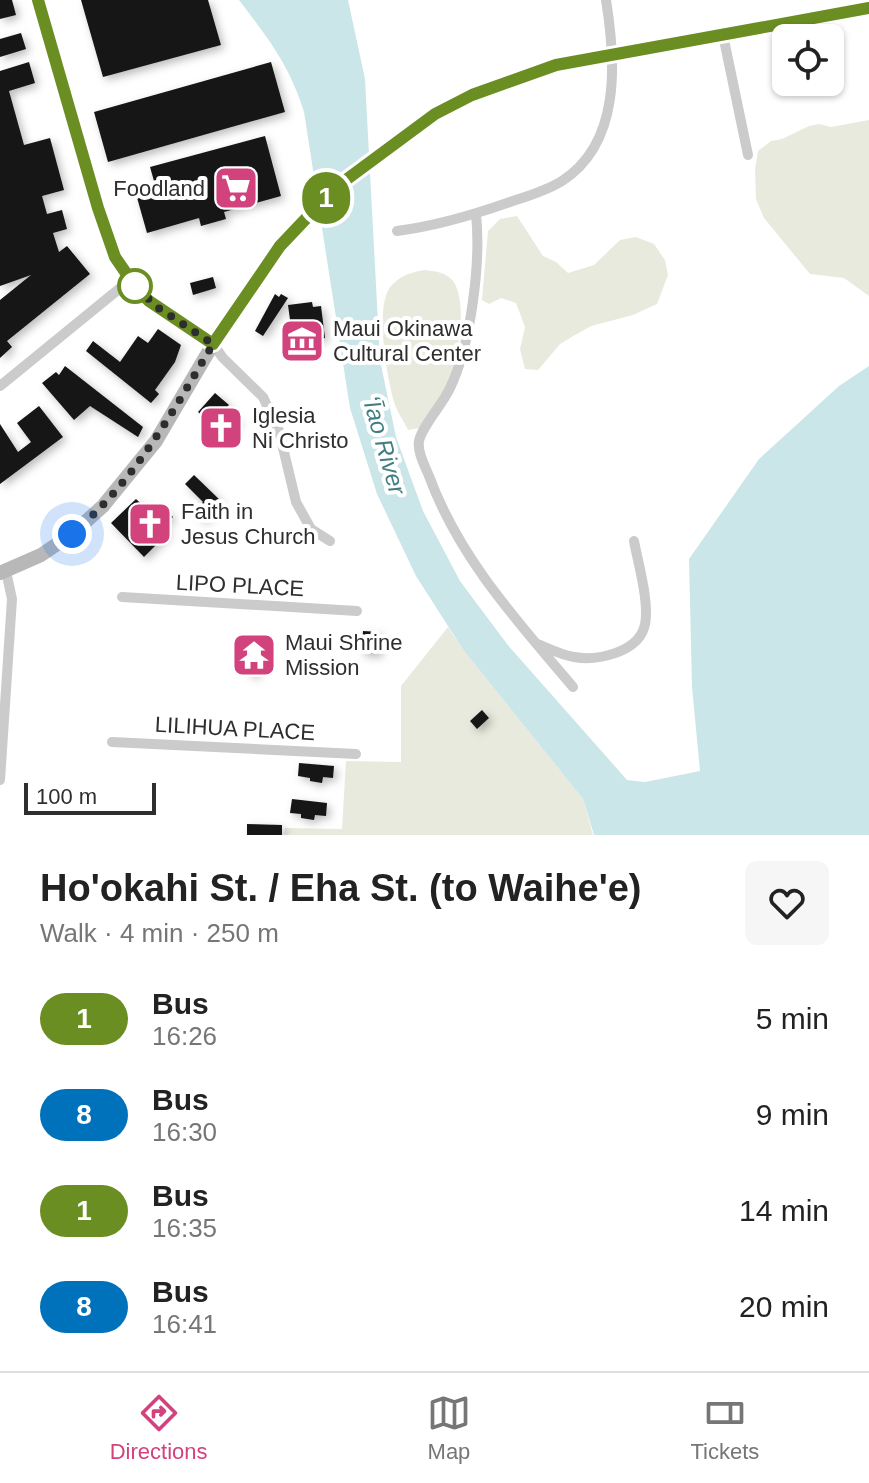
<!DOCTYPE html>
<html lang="en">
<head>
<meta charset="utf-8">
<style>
	:root { --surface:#fff; --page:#f6f6f6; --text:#222; --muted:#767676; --line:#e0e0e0; --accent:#d2437d }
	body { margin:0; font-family:Arial,sans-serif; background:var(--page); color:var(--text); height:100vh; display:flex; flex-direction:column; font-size:30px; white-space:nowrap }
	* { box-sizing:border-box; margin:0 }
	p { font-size:26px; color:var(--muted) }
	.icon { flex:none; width:44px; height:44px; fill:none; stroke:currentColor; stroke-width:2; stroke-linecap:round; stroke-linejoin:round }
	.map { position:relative; height:835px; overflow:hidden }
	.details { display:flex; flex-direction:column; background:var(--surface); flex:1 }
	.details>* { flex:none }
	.badge { padding:0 16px; border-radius:26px; font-size:28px; line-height:52px }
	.buttons { position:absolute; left:772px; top:24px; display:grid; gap:16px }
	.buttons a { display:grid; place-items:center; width:72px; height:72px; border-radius:12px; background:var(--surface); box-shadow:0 2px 6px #0004; font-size:40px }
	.scale { position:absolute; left:24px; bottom:20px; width:132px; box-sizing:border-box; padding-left:8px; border:4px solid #2e2e2e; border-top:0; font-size:22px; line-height:28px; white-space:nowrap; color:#2e2e2e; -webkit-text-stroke:6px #fff; paint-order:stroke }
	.you { position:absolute; width:40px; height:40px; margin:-20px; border:6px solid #fff; border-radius:50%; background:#1a73e8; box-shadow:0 0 0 12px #1a73e833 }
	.map>.badge { position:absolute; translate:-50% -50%; box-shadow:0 0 0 4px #fff }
	.round { display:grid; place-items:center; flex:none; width:84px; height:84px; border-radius:12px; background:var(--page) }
	.summary { display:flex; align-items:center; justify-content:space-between; height:136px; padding:0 40px }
	h1 { font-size:38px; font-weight:700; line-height:60px }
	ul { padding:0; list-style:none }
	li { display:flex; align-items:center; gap:24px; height:96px; padding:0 40px }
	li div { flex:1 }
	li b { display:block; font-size:30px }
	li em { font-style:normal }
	li .badge { min-width:88px; font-weight:700; text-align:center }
	.tabs { display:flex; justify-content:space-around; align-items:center; height:112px; border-top:2px solid var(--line); background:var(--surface); font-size:22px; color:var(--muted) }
	.tabs a { display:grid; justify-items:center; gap:4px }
	.tabs .selected { color:var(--accent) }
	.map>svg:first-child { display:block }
</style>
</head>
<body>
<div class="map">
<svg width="869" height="835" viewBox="0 0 869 835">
	<defs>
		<filter id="shadow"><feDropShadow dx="3.5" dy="3.5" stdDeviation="4" flood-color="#0004"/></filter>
	</defs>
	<rect width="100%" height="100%" fill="#fff"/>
	<path fill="#e8eadd" d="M869 120V296L844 278 810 274 764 218 756 199 755 169 758 151 771 141 782 139 809 126 819 124 831 127Z
		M517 216 543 256 556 262 568 273 594 265 620 240 636 237 654 244 665 260 668 275 657 304 633 315 591 326 575 335 560 344 538 370 525 369 520 349 525 327 516 303 501 298 489 304 482 300 488 231 500 219Z
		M424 270C434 271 446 272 453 281 470 304 456 375 442 398 436 409 427 419 419 428L408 430C404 421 397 412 394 402 387 377 374 306 391 286 401 275 410 273 424 270Z
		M448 627 464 651 583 799 593 835H284L285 828 342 829 346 761 401 762V686Z"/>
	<path fill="#cbe6e8" d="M239 0H348L365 79 380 360 396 437 423 511 460 581 507 644 627 780 645 782 700 771 692 687 689 559 759 459 839 386 869 366V835H594L583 799 464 651 416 576 377 494 350 408 304 112C290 66 268 38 239 0Z"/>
	<path fill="#151515" filter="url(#shadow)" d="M0 0H12L16 15 0 19Z
		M81 0H208L221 45 103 77Z
		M21 33 26 49 0 57V39Z
		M29 62 35 83 9 91 24 145 50 138 64 190 42 196 47 214 62 210 67 229 53 233 59 252 67 246 90 274 7 341 12 347 0 358V300L31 275 0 286V71Z
		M271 62 285 112 108 162 94 112Z
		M265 136 281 196 224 212 226 219 201 226 199 218 147 233 136 194 156 188 150 167Z
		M213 277 216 288 193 295 190 283Z
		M275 294 279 297 281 294 288 298 263 336 255 331Z
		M312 302 313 307 321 306 325 338 293 342 288 305Z
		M158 329 181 345 175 362 155 390 159 394 151 403 86 351 93 341 120 362 138 336 148 343Z
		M65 366 143 427 138 437 90 406 74 420 42 383 56 372 59 375Z
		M215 393 229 405 226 408 239 421 233 428 230 426 220 437 210 427 212 424 198 412Z
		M39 406 63 437 0 484V424L18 452 31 442 17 423Z
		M194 475 222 502 203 521 194 511 203 502 185 484Z
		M136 499 151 513 160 504 173 517 163 526 169 532 144 557 111 523Z
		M363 631 380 632 379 654 361 653Z
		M251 641 260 642 259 648 267 649 266 664 258 663 257 675 248 674 249 662 240 661 242 647 250 648Z
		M482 710 489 718 477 729 470 721Z
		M299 763 334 766 333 778 323 777 322 783 310 781V778L298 776Z
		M292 799 327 803 326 816 315 815 314 820 301 818V814L290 813Z
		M247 824 282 825V835H247Z"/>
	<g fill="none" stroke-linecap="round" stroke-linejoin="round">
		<path stroke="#cbcbcb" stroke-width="10" d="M38 0 87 172 115 257 130 280 149 301 213 344 223 358 263 397 279 431 296 502 311 529 330 541
			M723 35 748 155
			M476 214C481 262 471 345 450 388 443 404 422 426 419 441 417 452 425 466 429 476 459 558 518 622 573 687
			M397 231C437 226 473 215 510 202 528 196 546 191 562 181 621 143 616 62 606 0
			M0 386 130 280
			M122 597 357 611
			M538 644C550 649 561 655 574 657 596 661 636 653 644 628 651 607 638 563 634 541
			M112 742 356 754
			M0 780 12 599 6 571"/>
		<path stroke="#b8b8b8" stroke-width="14" d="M0 573 41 555 72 534 103 506 156 441 213 344 280 246 335 188 435 114 472 95 556 65 869 8"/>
	</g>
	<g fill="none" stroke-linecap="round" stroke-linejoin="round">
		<g stroke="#fff" stroke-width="18">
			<path id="line" d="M38 0 98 208 115 257 137 289 149 301 213 344 280 246 335 188 435 114 472 95 556 65 869 8"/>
		</g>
		<use href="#line" stroke="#6b8e23" stroke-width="12"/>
		<path stroke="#2e2e2e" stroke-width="8" stroke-dasharray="0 14.4" d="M72 534C134 482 172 413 213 344L157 307 135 286"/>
	</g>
	<defs>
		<g id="supermarket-square" transform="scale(2.3)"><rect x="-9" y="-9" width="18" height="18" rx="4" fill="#d2437d" stroke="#fff"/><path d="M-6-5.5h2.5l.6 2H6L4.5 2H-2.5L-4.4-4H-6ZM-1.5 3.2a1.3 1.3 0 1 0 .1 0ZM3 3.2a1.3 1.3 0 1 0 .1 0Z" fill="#fff"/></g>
		<g id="museum-square" transform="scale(2.3)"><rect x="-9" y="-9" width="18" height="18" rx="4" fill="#d2437d" stroke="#fff"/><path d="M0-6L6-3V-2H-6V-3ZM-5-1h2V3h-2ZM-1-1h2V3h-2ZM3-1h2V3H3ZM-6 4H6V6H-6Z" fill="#fff"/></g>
		<g id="church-square" transform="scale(2.3)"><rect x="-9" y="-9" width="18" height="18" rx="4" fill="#d2437d" stroke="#fff"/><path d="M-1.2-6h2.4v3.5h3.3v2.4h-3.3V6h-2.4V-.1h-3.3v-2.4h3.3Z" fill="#fff"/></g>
		<g id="temple-square" transform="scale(2.3)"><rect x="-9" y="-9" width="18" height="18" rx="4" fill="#d2437d" stroke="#fff"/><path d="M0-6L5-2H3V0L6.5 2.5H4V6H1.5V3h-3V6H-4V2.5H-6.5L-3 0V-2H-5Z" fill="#fff"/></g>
	</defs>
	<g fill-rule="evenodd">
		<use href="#supermarket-square" x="236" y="188"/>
		<use href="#museum-square" x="302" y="341"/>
		<use href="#church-square" x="221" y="428"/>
		<use href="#church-square" x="150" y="524"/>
		<use href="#temple-square" x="254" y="655"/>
	</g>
	<circle fill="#fff" stroke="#6b8e23" stroke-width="4" cx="135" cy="286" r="16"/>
	<g text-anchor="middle" stroke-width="8" stroke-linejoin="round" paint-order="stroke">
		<g font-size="22" fill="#2e2e2e" stroke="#fff" text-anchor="start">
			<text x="205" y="196" text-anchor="end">Foodland</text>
			<text x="333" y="336">Maui Okinawa<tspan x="333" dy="25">Cultural Center</tspan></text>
			<text x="252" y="423">Iglesia<tspan x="252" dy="25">Ni Christo</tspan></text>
			<text x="181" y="519">Faith in<tspan x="181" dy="25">Jesus Church</tspan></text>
			<text x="285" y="650">Maui Shrine<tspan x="285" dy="25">Mission</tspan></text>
		</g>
		<g font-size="22" fill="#2e2e2e" stroke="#fff">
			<text transform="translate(240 585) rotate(3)" y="8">LIPO PLACE</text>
			<text transform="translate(235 728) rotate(3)" y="8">LILIHUA PLACE</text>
		</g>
		<g font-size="24" font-style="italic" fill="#427e81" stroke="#fff">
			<text transform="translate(384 445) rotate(74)" y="8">ʻĪao River</text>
		</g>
	</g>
</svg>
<div class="buttons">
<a><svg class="icon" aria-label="locate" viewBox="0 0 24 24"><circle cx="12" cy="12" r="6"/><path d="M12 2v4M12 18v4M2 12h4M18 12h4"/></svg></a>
</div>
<div class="scale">100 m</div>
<div class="you" style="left:72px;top:534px"></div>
<b class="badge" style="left:326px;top:198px;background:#6b8e23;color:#fff">1</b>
</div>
<section class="details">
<div class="summary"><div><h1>Ho'okahi St. / Eha St. (to Waihe'e)</h1><p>Walk · 4 min · 250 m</p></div><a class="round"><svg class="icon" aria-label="heart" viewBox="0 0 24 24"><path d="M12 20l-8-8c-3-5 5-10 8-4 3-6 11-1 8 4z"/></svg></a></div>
<ul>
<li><span class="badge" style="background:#6b8e23;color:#fff">1</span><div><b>Bus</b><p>16:26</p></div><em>5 min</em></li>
<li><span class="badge" style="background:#0072bc;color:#fff">8</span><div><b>Bus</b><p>16:30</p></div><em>9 min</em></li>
<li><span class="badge" style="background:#6b8e23;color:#fff">1</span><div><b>Bus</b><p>16:35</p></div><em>14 min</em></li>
<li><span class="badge" style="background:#0072bc;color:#fff">8</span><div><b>Bus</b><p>16:41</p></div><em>20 min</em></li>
</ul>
</section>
<nav class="tabs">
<a class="selected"><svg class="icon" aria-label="directions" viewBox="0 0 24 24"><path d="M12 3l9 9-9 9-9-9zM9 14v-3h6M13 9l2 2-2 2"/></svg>Directions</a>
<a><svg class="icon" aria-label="map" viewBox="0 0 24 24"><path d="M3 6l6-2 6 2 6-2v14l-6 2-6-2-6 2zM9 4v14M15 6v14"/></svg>Map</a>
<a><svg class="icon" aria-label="tickets" viewBox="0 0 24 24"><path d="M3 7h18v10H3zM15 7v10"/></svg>Tickets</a>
</nav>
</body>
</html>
